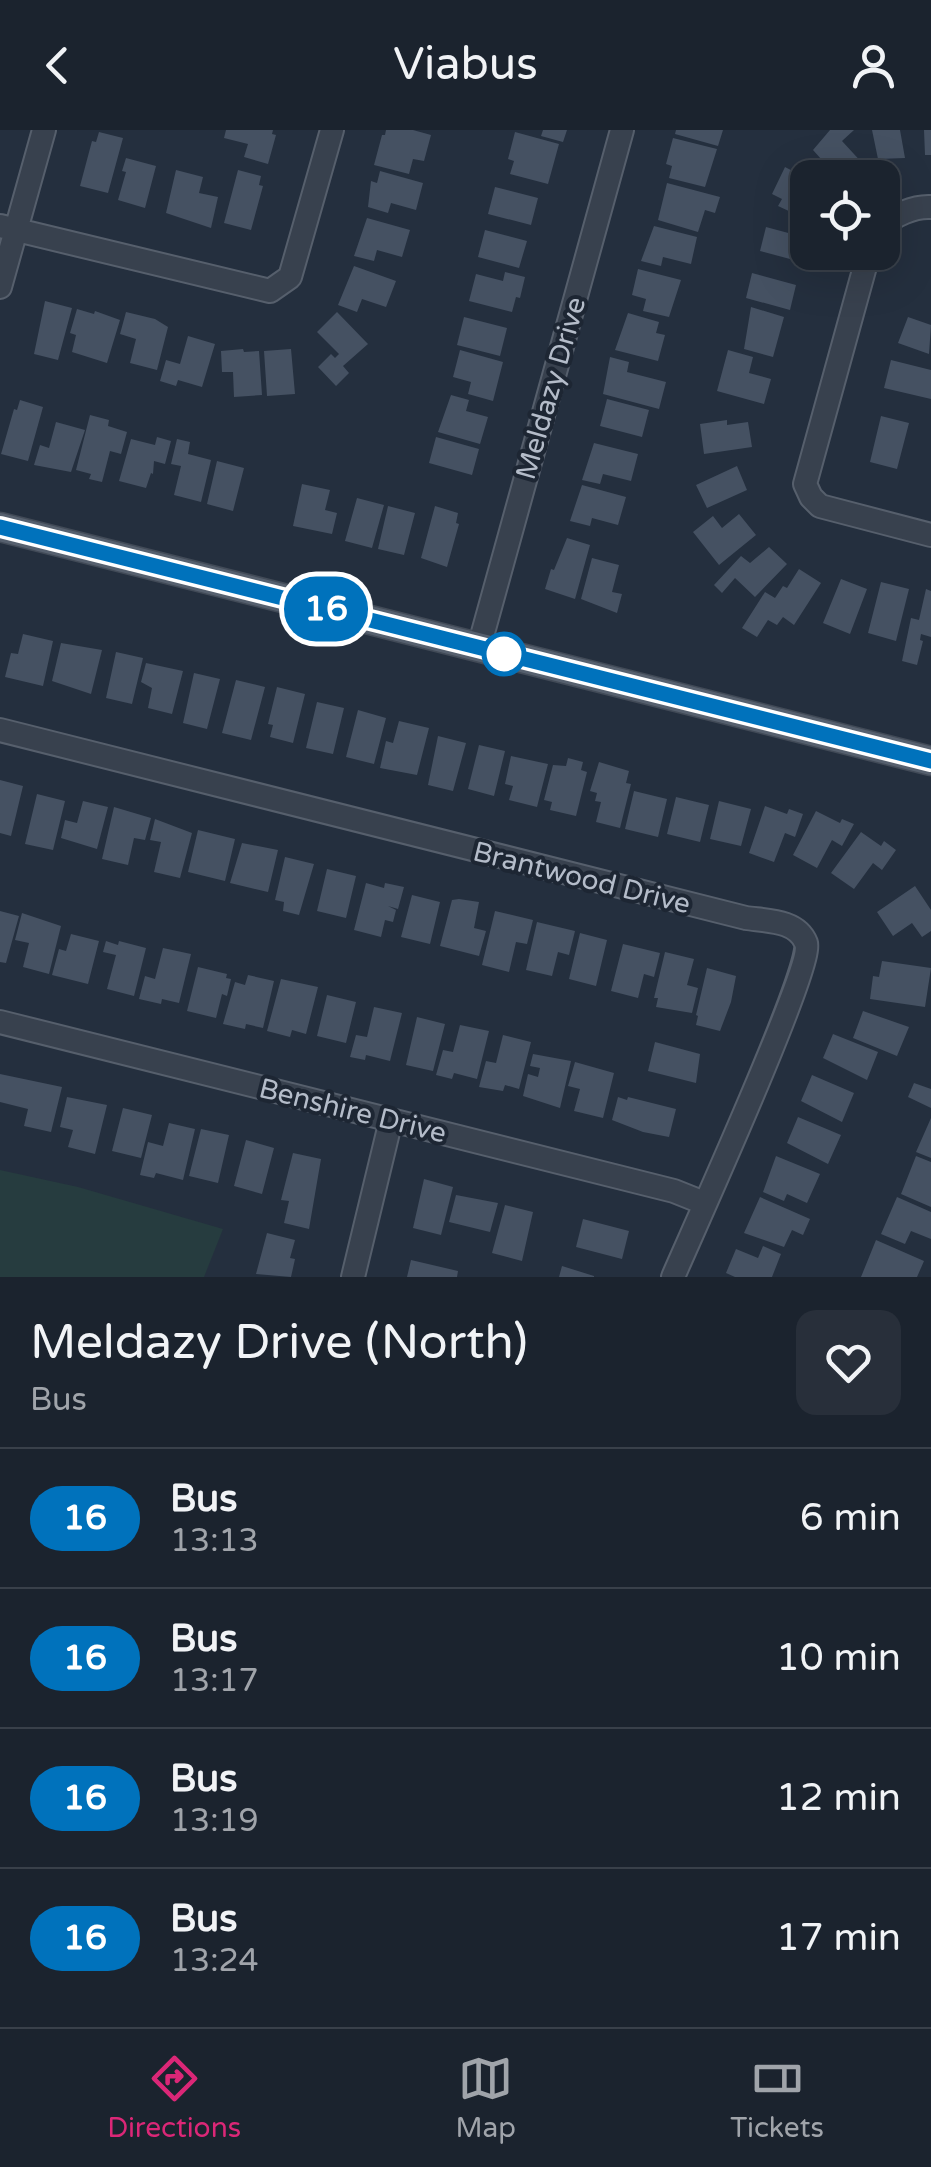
<!DOCTYPE html>
<html lang="en">
<head>
<meta charset="utf-8">
<style>
	:root { --surface:#1b232e; --page:#282f3a; --text:#f1f3f6; --muted:#a0a4aa; --line:#39404a; --accent:#db2777 }
	body { margin:0; font-family:"Varela Round",sans-serif; background:var(--page); color:var(--text); height:100vh; display:flex; flex-direction:column; font-size:38px; white-space:nowrap }
	* { box-sizing:border-box; margin:0 }
	p { font-size:32px; color:var(--muted) }
	.icon { flex:none; width:55px; height:55px; fill:none; stroke:currentColor; stroke-width:2; stroke-linecap:round; stroke-linejoin:round }
	.map { position:relative; height:1147px; overflow:hidden }
	.sheet { display:flex; flex-direction:column; background:var(--surface); flex:1 }
	.sheet>* { flex:none }
	.badge { padding:0 20px; border-radius:32px; font-size:35px; line-height:65px }
	.fabs { position:absolute; left:790px; top:30px; display:grid; gap:20px }
	.fabs a { display:grid; place-items:center; width:110px; height:110px; border-radius:20px; background:var(--surface); box-shadow:0 10px 40px #0002,0 0 0 2px var(--line); font-size:50px }
	.map>.badge { position:absolute; translate:-50% -50%; box-shadow:0 0 0 5px #fff }
	.round { display:grid; place-items:center; flex:none; width:105px; height:105px; border-radius:20px; background:var(--page) }
	.head { display:flex; align-items:center; justify-content:space-between; height:170px; padding:0 30px }
	h1 { font-size:48px; font-weight:600; line-height:75px }
	ul { padding:0; list-style:none }
	li { display:flex; align-items:center; gap:30px; height:140px; padding:0 30px; border-top:2px solid var(--line) }
	li div { flex:1 }
	li b { display:block; font-size:38px }
	li em { font-style:normal }
	li .badge { min-width:110px; font-weight:700; text-align:center }
	header { display:flex; justify-content:space-between; align-items:center; height:130px; padding:0 30px; background:var(--surface); font-size:45px; font-weight:600 }
	.tabs { display:flex; justify-content:space-around; align-items:center; height:140px; border-top:2px solid var(--line); background:var(--surface); font-size:28px; color:var(--muted) }
	.tabs a { display:grid; justify-items:center; gap:5px }
	.tabs .selected { color:var(--accent) }
	.map>svg:first-child { display:block }
</style>
</head>
<body>
<header><svg class="icon" aria-label="back" viewBox="0 0 24 24"><path d="M15 5l-7 7 7 7"/></svg>Viabus<svg class="icon" aria-label="person" viewBox="0 0 24 24"><circle cx="12" cy="8" r="4"/><path d="M4 21q1-7 8-7t8 7"/></svg></header>
<div class="map">
<svg width="931" height="1147" viewBox="0 0 931 1147">
	<rect width="100%" height="100%" fill="#242f3e"/>
	<path fill="#263c3f" d="M0 1040 78 1057 223 1099 204 1147H0Z"/>
	<path fill="#455162" d="M226 0H273L272 4 276 5 268 34 244 27 248 14 224 8Z
		M386 0H413L431 5 424 31 413 29 409 44 374 35 382 5H385Z
		M543 0H567L563 12 541 6Z
		M676 0H723L718 16 675 4Z
		M830 0H854L842 11 865 36 852 48H838L813 20Z
		M872 0H900L905 28 878 29Z
		M924 0H931V25H925Z
		M99 2 123 8 108 63 80 56 92 11 96 12Z
		M515 2 559 14 548 54 510 44 514 31 508 29Z
		M673 8 717 19 705 57 669 48 672 36 666 34Z
		M126 28 156 36 145 78 118 70 126 42 122 41Z
		M785 37 808 49V82L797 77 793 83 778 76 782 69 772 64Z
		M176 40 203 47 199 63 218 67 211 98 166 83Z
		M238 40 261 46 259 55 263 56 251 100 224 93Z
		M380 41 423 53 416 80 391 73 388 83 368 77 371 51 377 53Z
		M667 53 720 67 715 83 705 80 698 102 658 90Z
		M495 57 538 68 531 95 488 84Z
		M367 88 410 100 402 127 377 120 374 131 354 126Z
		M654 96 697 107 691 134 663 127 661 136 641 131Z
		M766 97 807 108 805 133 760 121Z
		M485 100 527 111 519 138 478 127Z
		M354 136 396 151 386 177 362 169 357 182 338 175Z
		M638 139 681 150 669 187 643 181 646 169 632 165Z
		M505 142 525 147 520 168 516 167 512 182 469 171 476 144 503 151Z
		M752 143 796 155 790 180 746 168Z
		M45 171 72 178 58 230 34 224Z
		M751 177 784 187 773 227 744 219Z
		M77 179 94 184 95 181 120 190 107 233 72 222 76 205 70 203Z
		M126 182 155 189 168 197 157 240 130 233 136 209 120 204Z
		M337 182 368 214 343 236 349 243 336 256 318 237 331 224 335 228 339 224 317 202Z
		M628 183 659 192 656 203 665 205 658 231 615 220Z
		M464 187 507 198 500 226 457 215Z
		M908 187 931 195 929 224 898 213Z
		M188 206 215 214 202 257 178 250 176 256 160 251 166 230 180 234Z
		M243 219 244 222 259 221 262 265 234 267 233 242H222L221 221Z
		M291 219 295 264 267 266 264 221Z
		M460 220 503 232 493 271 468 264 471 252 453 247Z
		M728 220 753 227 749 243 771 249 764 274 717 261Z
		M610 227 629 232 627 242 666 252 659 279 603 264Z
		M891 230 931 240V269L884 258Z
		M451 265 469 270 466 281 488 287 480 314 438 302Z
		M607 269 649 280 642 307 600 296Z
		M20 270 43 277 28 331 1 324 14 279 17 280Z
		M90 285 109 290 108 296 127 302 121 324 110 321 102 352 89 349 91 344 76 340Z
		M881 286 909 293 897 339 870 332Z
		M727 290V295L748 292 752 317 704 324 700 294Z
		M56 292 85 300 71 342 34 335 40 315 49 318Z
		M157 307 171 311 165 334 154 331 153 344 151 343 146 358 119 351 131 309 155 315Z
		M436 307 479 319 472 345 429 333Z
		M177 309 190 312 188 324 211 330 201 372 174 365 181 336 171 334Z
		M594 313 638 324 631 351 603 344 600 354 582 350Z
		M217 331 244 338 233 381 207 374Z
		M737 336 747 360 707 378 696 355Z
		M302 354 330 360 325 380 337 383 332 404 293 396Z
		M582 355 626 367 618 395 592 388 590 396 570 391Z
		M357 368 384 375 372 418 345 411Z
		M388 376 415 383 404 425 378 419Z
		M435 376 458 383 456 393 459 394 447 437 421 428Z
		M739 384 756 405 719 435 693 402 713 386 722 398Z
		M567 408 590 415 575 469 545 459 551 439 554 440Z
		M769 417 787 434 755 467 735 448 722 463 714 455 741 426 750 433Z
		M592 428 619 435 612 462 622 464 617 483 581 469Z
		M799 439 821 453 794 495 783 487 777 495 768 490 757 507 742 498 765 462 775 468 783 456 787 458Z
		M841 449 867 459 850 504 823 493Z
		M881 452 909 459 896 511 868 503Z
		M926 459 931 461V507L921 504 920 510 923 511 917 535 902 531 911 488 919 490Z
		M23 504 53 511 43 556 5 547 11 523 18 524Z
		M61 513 102 520 91 564 52 551Z
		M116 522 143 528 132 574 106 568Z
		M146 533 183 541 172 584 148 578 152 558 141 552Z
		M194 543 220 549 207 599 183 593Z
		M236 550 265 557 251 610 222 603Z
		M277 557 305 564 293 613 270 607 273 595 268 594Z
		M317 572 344 578 333 624 306 618Z
		M358 580 386 588 374 634 346 627Z
		M399 591 429 598 417 645 380 638 386 611 393 613Z
		M438 606 466 613 453 661 428 655Z
		M479 615 505 621 494 666 468 659Z
		M511 626 548 634 537 677 509 670 513 656 505 654Z
		M568 628 583 632 581 640 587 642 576 686 550 680 552 672 544 670 553 635 566 636Z
		M599 632 629 641 626 653 631 654 620 698 596 692 601 672 595 671 597 663 590 661Z
		M0 650 23 656 11 706 0 703Z
		M634 661 667 669 658 707 625 699Z
		M37 664 65 671 53 720 25 714Z
		M676 667 709 675 700 712 667 704Z
		M83 671 108 677 97 719 61 708 65 690 77 693Z
		M719 671 751 679 741 716 710 709Z
		M765 676 787 684 789 679 803 684 795 707 785 703 774 732 749 723Z
		M114 677 151 688 145 710 134 708 128 735 102 729Z
		M816 681 840 693 842 689 854 694 842 716 832 710 817 738 793 725Z
		M155 689 192 703 180 748 154 742 161 712 150 710Z
		M198 700 235 709 225 751 188 742Z
		M861 702 881 716 884 711 896 720 882 740 873 733 854 759 831 743Z
		M242 713 278 720 268 762 230 753Z
		M285 727 314 734 299 785 283 781 284 772 275 770Z
		M327 739 356 746 346 788 317 781Z
		M366 753 384 758 385 753 404 757 398 779 388 776 396 780 393 792 385 790 381 807 354 800Z
		M915 756 931 780V801L922 807 912 793 893 806 877 782Z
		M412 765 440 772 430 814 401 807Z
		M459 769 479 772 474 798 486 801 479 826 440 816 452 770Z
		M0 781 19 786 6 833 0 832Z
		M495 781 533 790 527 814 516 812 509 842 482 835Z
		M22 783 61 796 49 844 23 837 29 813 15 810Z
		M537 792 575 801 569 825 558 822 552 846 526 840Z
		M580 803 607 810 596 856 569 849Z
		M71 804 99 811 88 854 52 845 59 819 66 821Z
		M106 811 118 815 119 811 146 818 134 866 107 859 116 825 103 822Z
		M623 814 660 823 654 847 644 844 638 868 611 861Z
		M163 818 191 824 179 873 162 869 161 874 139 869 145 846 155 849Z
		M665 822 694 829 687 855 698 858 692 883 656 877 658 868H654Z
		M882 831 931 838 925 877 870 869 873 846 879 847Z
		M198 837 227 844 226 848 231 849 227 866 222 864 216 888 187 881Z
		M707 838 736 846 731 872 720 901 696 895 698 886 696 885Z
		M248 845 274 851 263 898 246 894 245 899 223 894 235 852 245 855Z
		M281 849 318 857 306 904 292 900 290 907 267 901Z
		M327 865 356 872 346 913 317 906Z
		M374 877 402 883 390 931 366 925 365 930 350 927 356 905 367 907Z
		M863 881 909 897 897 926 853 908Z
		M417 887 445 894 433 941 406 935Z
		M460 895 489 901 477 949 454 943 452 949 436 945 443 920 453 922Z
		M833 904 878 922 867 950 823 928Z
		M503 905 531 912 519 959 505 955 503 961 479 957 486 931 496 933Z
		M655 912 700 924 696 953 648 941Z
		M533 924 571 931 560 978 523 966 528 944 538 947 540 938 530 936Z
		M575 932 614 943 603 988 574 981 580 959 568 956Z
		M0 944 62 957 51 1002 24 996 28 979 0 972Z
		M812 945 854 963 842 992 801 971Z
		M914 953 931 959V978L908 967Z
		M67 967 107 975 95 1024 68 1017 73 1000 60 997Z
		M618 967 627 970 628 967 676 979 669 1007 643 1002 612 990Z
		M123 978 152 985 141 1028 112 1021Z
		M798 987 841 1005 828 1034 787 1013Z
		M931 988V1028L916 1022Z
		M169 993 195 999 183 1050 156 1043 154 1048 140 1045 148 1012 163 1016Z
		M201 999 229 1005 218 1053 189 1046Z
		M246 1010 274 1018 262 1064 234 1056Z
		M293 1023 321 1029 309 1099 284 1093 289 1071 281 1070Z
		M776 1026 820 1044 807 1073 787 1064 784 1071 763 1062Z
		M916 1026 931 1032V1077L901 1064Z
		M424 1049 453 1057 441 1105 413 1098Z
		M456 1065 498 1073 490 1102 449 1092Z
		M760 1067 810 1089 803 1105 792 1100 784 1117 744 1103Z
		M897 1067 931 1082V1109L911 1101 905 1114 881 1104Z
		M505 1075 533 1082 522 1131 492 1123Z
		M583 1089 629 1101 622 1129 576 1117Z
		M267 1103 295 1110 290 1128 295 1129 291 1147 256 1144Z
		M876 1110 924 1131 917 1147H861Z
		M763 1116 781 1124 772 1147H735L726 1143 736 1119 758 1128Z
		M411 1130 458 1141 457 1147H407Z
		M562 1136 594 1146V1147H559Z"/>
	<g fill="none" stroke-linecap="round" stroke-linejoin="round">
		<g stroke="#565f6c" stroke-width="26">
			<path id="minor" d="M0 96 270 161 290 147 332 0
				M882 98C892 85 915 76 931 77
				M869 122 805 354 811 367 820 376 931 405
				M0 157 44 0
				M479 517 622 0
				M0 600 746 788C767 791 797 790 806 813 814 835 691 1105 673 1147
				M0 892 674 1061 704 1073
				M353 1147 391 990"/>
		</g>
		<g stroke="#414a57" stroke-width="31">
			<path id="major" d="M0 397 931 631"/>
		</g>
		<use href="#minor" stroke="#38414e" stroke-width="22"/>
		<use href="#major" stroke="#56606e" stroke-width="28"/>
	</g>
	<g fill="none" stroke-linecap="round" stroke-linejoin="round">
		<g stroke="#fff" stroke-width="22">
			<path id="line" d="M0 397 931 631"/>
		</g>
		<use href="#line" stroke="#0072bc" stroke-width="15"/>
	</g>
	<circle fill="#fff" stroke="#0072bc" stroke-width="5" cx="504" cy="524" r="20"/>
	<g text-anchor="middle" stroke-width="8" stroke-linejoin="round" paint-order="stroke">
		<g font-size="28" fill="#b4bcc9" stroke="#1d2633">
			<text transform="translate(550 258) rotate(-74)" y="10">Meldazy Drive</text>
			<text transform="translate(582 747) rotate(14)" y="10">Brantwood Drive</text>
			<text transform="translate(353 980) rotate(14)" y="10">Benshire Drive</text>
		</g>
	</g>
</svg>
<div class="fabs">
<a><svg class="icon" aria-label="locate" viewBox="0 0 24 24"><circle cx="12" cy="12" r="6"/><path d="M12 2v4M12 18v4M2 12h4M18 12h4"/></svg></a>
</div>
<b class="badge" style="left:326px;top:479px;background:#0072bc;color:#fff">16</b>
</div>
<section class="sheet">
<div class="head"><div><h1>Meldazy Drive (North)</h1><p>Bus</p></div><a class="round"><svg class="icon" aria-label="heart" viewBox="0 0 24 24"><path d="M12 20l-8-8c-3-5 5-10 8-4 3-6 11-1 8 4z"/></svg></a></div>
<ul>
<li><span class="badge" style="background:#0072bc;color:#fff">16</span><div><b>Bus</b><p>13:13</p></div><em>6 min</em></li>
<li><span class="badge" style="background:#0072bc;color:#fff">16</span><div><b>Bus</b><p>13:17</p></div><em>10 min</em></li>
<li><span class="badge" style="background:#0072bc;color:#fff">16</span><div><b>Bus</b><p>13:19</p></div><em>12 min</em></li>
<li><span class="badge" style="background:#0072bc;color:#fff">16</span><div><b>Bus</b><p>13:24</p></div><em>17 min</em></li>
</ul>
</section>
<nav class="tabs">
<a class="selected"><svg class="icon" aria-label="directions" viewBox="0 0 24 24"><path d="M12 3l9 9-9 9-9-9zM9 14v-3h6M13 9l2 2-2 2"/></svg>Directions</a>
<a><svg class="icon" aria-label="map" viewBox="0 0 24 24"><path d="M3 6l6-2 6 2 6-2v14l-6 2-6-2-6 2zM9 4v14M15 6v14"/></svg>Map</a>
<a><svg class="icon" aria-label="tickets" viewBox="0 0 24 24"><path d="M3 7h18v10H3zM15 7v10"/></svg>Tickets</a>
</nav>
</body>
</html>
